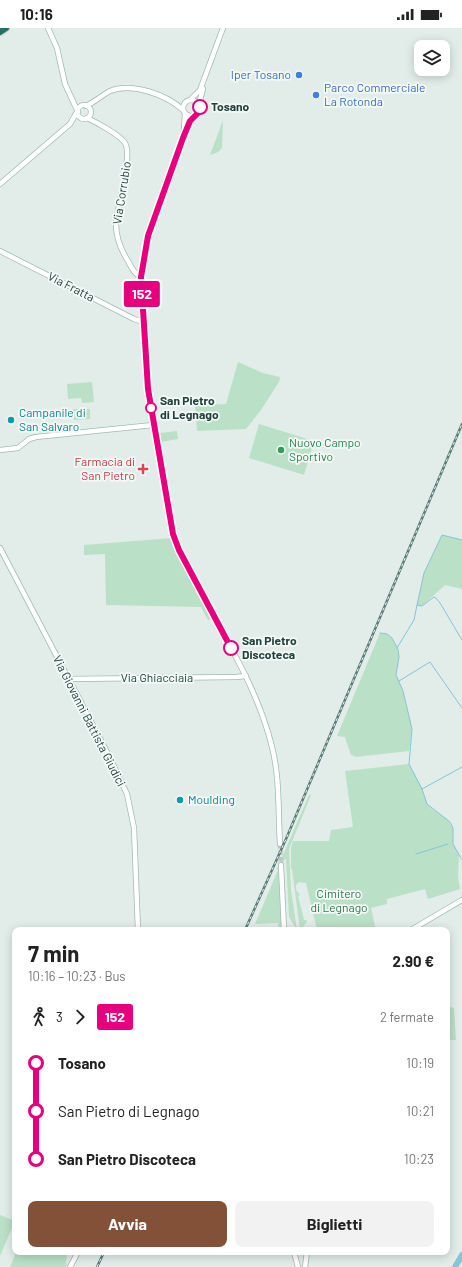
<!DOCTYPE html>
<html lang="it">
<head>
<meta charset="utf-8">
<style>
	:root { --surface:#fff; --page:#f2f2f2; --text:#222; --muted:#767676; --accent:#835038 }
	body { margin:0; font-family:Barlow,sans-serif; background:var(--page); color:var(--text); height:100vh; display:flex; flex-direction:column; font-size:15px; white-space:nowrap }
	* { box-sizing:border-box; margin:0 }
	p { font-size:13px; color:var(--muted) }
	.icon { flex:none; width:22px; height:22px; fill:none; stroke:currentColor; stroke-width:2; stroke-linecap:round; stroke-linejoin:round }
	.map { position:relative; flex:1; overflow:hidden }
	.panel { position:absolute; left:12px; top:899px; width:438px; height:328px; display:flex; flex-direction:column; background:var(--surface); border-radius:8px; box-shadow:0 2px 10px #0003 }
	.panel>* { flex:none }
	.badge { padding:0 8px; border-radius:3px; font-size:14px; line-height:26px }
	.controls { position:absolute; left:414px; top:12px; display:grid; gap:8px }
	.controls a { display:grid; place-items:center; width:36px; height:36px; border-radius:8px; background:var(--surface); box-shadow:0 2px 10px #0003; font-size:20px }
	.map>.badge { position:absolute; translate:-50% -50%; box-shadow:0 0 0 2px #fff }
	.legs { display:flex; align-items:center; gap:6px; height:44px; padding:0 16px; font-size:13px }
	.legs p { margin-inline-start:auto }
	.summary { display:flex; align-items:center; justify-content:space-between; height:68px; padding:0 16px }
	h1 { font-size:22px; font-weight:700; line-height:30px }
	.action { display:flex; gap:8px; margin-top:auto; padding:8px 16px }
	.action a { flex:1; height:46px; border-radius:8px; background:var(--accent); color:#fff; font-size:16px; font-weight:700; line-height:46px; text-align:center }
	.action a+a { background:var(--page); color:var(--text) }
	ul { padding:0 16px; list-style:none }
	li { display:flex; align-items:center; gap:14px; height:48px; font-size:15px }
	li i { display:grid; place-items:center; width:6px; height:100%; margin:0 5px; background:currentColor }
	li i::after { content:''; width:10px; height:10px; margin:-5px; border:3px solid; border-radius:50%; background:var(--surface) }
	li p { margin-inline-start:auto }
	li:first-child i { background:linear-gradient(#0000 50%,currentColor 0) }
	li:last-child i { background:linear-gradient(currentColor 50%,#0000 0) }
	.status { display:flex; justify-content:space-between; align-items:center; height:28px; padding:0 20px; background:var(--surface); direction:ltr }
	.status svg { height:11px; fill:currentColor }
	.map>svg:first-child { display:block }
</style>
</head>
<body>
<div class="status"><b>10:16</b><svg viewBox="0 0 49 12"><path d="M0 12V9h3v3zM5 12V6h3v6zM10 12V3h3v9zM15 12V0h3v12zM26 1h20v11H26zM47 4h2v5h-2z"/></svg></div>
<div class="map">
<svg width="462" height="1239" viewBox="0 0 462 1239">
	<rect width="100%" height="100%" fill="#e2ede9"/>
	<path fill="#bae0c7" d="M223 92 222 120 218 124 210 127Z
		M238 334 263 345 280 349 279 354 261 382 246 401 197 403 195 377 226 376Z
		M92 354 94 374 82 375 81 370 68 371 67 356Z
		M73 381H90V391L74 392Z
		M259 396 314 413 304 447 249 430Z
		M177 403 178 411 161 414 160 405Z
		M442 507 462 512V561L445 557 422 578 417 577 424 545Z
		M172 510 213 590 208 592 201 579 106 577 105 526 84 527V517Z
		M380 605 387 606 392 610 397 620 399 629 396 647 403 663 412 701 409 723 356 729 351 727 345 709 337 708Z
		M409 736 422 760 427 776 432 781 446 790 453 800V816L459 827 458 848 460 861 428 871 425 861 387 871V876L371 880 376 902H317L306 855 299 854 296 857V862L300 867 298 868 304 892H306L307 894 300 902 292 841H291V820L293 813H329L331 802 353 799 345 743Z
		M309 767H311L289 821 291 862 297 902 289 889 286 830 276 843Z
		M278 842 282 902H279L278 895 255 896Z
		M447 978 454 980 456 1012H447Z
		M0 1187 15 1193 0 1228Z
		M16 1224H67L66 1239H10Z"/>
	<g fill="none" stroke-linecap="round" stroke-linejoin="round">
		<path stroke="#87c4d6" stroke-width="1" d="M417 577 424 545 442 507 462 512
			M380 605 387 606 392 610 398 621 399 629 396 647 403 663 412 701 409 736 422 761 427 776 450 794 453 800V816L462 832
			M397 620 414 592 417 577 422 578 434 569 436 570 440 575 462 612
			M399 653 430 634 462 680
			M422 761 462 739
			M416 826 448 816"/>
		<path stroke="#87c4d6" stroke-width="6" d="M455 1239 462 1227"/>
		<path stroke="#bbcac6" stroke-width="4.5" stroke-dasharray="4.5 2" stroke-linecap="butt" d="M280 816 281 837"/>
		<g stroke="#a0bab2" stroke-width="6">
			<path id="secondary" d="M48 0 57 20 65 56 78 84
				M191 71 200 62 223 0
				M183 80a8 8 0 1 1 16 0a8 8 0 1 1-16 0Z
				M199 76 203 61
				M77 84a7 7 0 1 1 14 0a7 7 0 1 1-14 0Z
				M86 78C95 74 102 67 110 63 132 54 167 67 183 82
				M193 88 183 110 148 208 141 249 148 361 170 496 175 513C205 583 254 644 272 719 280 750 278 785 280 816
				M87 90C96 94 120 107 125 115 133 128 117 178 116 196 116 209 121 222 128 233 131 239 135 247 141 249
				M184 102 185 85
				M0 156 70 96 77 84
				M0 223 134 291 143 294
				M0 422 18 420 29 411 36 409 153 397
				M0 520 108 726 127 766 134 800 138 902
				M68 651 236 649 246 648
				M281 837 284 902
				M411 902 462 872
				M294 1224 298 1239
				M70 1239 78 1224
				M305 1239 307 1224"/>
		</g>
		<g stroke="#c1cac8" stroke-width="8">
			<path id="highway" d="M0 4 6 0"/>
		</g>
		<use href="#secondary" stroke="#fff" stroke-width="4.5"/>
		<use href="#highway" stroke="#2b6e65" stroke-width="6"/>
		<g stroke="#5b7b75" stroke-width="2.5">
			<path id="rail" d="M245 902 286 811 462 396
				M97 1239 104 1224"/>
		</g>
		<use href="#rail" stroke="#f3f9f7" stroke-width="1" stroke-dasharray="3" stroke-linecap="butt"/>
	</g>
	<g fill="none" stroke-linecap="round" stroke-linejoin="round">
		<g stroke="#fff" stroke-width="9">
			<path id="line-1" d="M200 79 198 85 190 93 183 110 148 208 141 249 148 361 173 506 179 522 231 620"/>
		</g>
		<use href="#line-1" stroke="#e6007e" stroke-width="6"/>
	</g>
	<g fill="#3f7fe0" stroke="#f3f9f7" stroke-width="1.5">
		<circle cx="299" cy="47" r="4"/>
		<circle cx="316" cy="67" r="4"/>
	</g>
	<g fill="#fff" stroke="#e6007e" stroke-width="2">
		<circle cx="200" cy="79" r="7"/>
		<circle cx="151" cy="380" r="5"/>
		<circle cx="231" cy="620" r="7"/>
	</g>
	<g fill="#0f9aa8" stroke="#f3f9f7" stroke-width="1.5">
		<circle cx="11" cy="392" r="4"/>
		<circle cx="180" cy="772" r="4"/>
	</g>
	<circle fill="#2e9e5b" stroke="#f3f9f7" stroke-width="1.5" cx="281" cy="422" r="4"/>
	<path fill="#e0444e" stroke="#f3f9f7" stroke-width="1.5" d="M141 435h4v4h4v4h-4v4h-4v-4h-4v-4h4z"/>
	<g text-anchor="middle" stroke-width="3.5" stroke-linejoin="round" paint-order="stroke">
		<g font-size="12" fill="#366cbe" stroke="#f3f9f7" text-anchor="end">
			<text x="291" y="51">Iper Tosano</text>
			<text x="324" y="64" text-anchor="start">Parco Commerciale<tspan x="324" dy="14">La Rotonda</tspan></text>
		</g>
		<g font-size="12" font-weight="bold" fill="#21403a" stroke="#f3f9f7" text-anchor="start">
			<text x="211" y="83">Tosano</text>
			<text x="160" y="377">San Pietro<tspan x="160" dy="14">di Legnago</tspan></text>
			<text x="242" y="617">San Pietro<tspan x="242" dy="14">Discoteca</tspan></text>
		</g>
		<g font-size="12" fill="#21403a" stroke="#f3f9f7">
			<text transform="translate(122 165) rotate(-81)" y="4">Via Corrubio</text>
			<text transform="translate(71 259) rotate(27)" y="4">Via Fratta</text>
			<text x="157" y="654">Via Ghiacciaia</text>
			<text transform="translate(89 693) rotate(63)" y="4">Via Giovanni Battista Giudici</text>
		</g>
		<g font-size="12" fill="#0d838f" stroke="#f3f9f7" text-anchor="start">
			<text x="19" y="389">Campanile di<tspan x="19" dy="14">San Salvaro</tspan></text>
			<text x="188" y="776">Moulding</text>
		</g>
		<g font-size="12" fill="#27864d" stroke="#f3f9f7" text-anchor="start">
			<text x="289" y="419">Nuovo Campo<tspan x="289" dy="14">Sportivo</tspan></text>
		</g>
		<g font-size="12" fill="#be3a42" stroke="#f3f9f7" text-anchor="end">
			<text x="135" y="438">Farmacia di<tspan x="135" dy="14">San Pietro</tspan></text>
		</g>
		<g font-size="12" fill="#28794d" stroke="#f3f9f7">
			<text x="339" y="870">Cimitero<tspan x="339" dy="14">di Legnago</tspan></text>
		</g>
	</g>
</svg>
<div class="controls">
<a><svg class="icon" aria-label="layers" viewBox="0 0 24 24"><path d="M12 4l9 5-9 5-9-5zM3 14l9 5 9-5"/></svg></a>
</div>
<b class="badge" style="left:142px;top:266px;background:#e6007e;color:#fff">152</b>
<section class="panel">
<div class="summary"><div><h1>7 min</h1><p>10:16 – 10:23 · Bus</p></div><b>2.90 €</b></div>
<div class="legs"><svg class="icon" aria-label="walk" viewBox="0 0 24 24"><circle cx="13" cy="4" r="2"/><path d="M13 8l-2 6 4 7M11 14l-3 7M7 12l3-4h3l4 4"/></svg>3<svg class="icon" aria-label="forward" viewBox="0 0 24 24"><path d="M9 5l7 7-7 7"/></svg><b class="badge" style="background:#e6007e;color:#fff">152</b><p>2 fermate</p></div>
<ul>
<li><i style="color:#e6007e"></i><b>Tosano</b><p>10:19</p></li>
<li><i style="color:#e6007e"></i><span>San Pietro di Legnago</span><p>10:21</p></li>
<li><i style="color:#e6007e"></i><b>San Pietro Discoteca</b><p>10:23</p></li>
</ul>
<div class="action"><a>Avvia</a><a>Biglietti</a></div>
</section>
</div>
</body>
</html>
